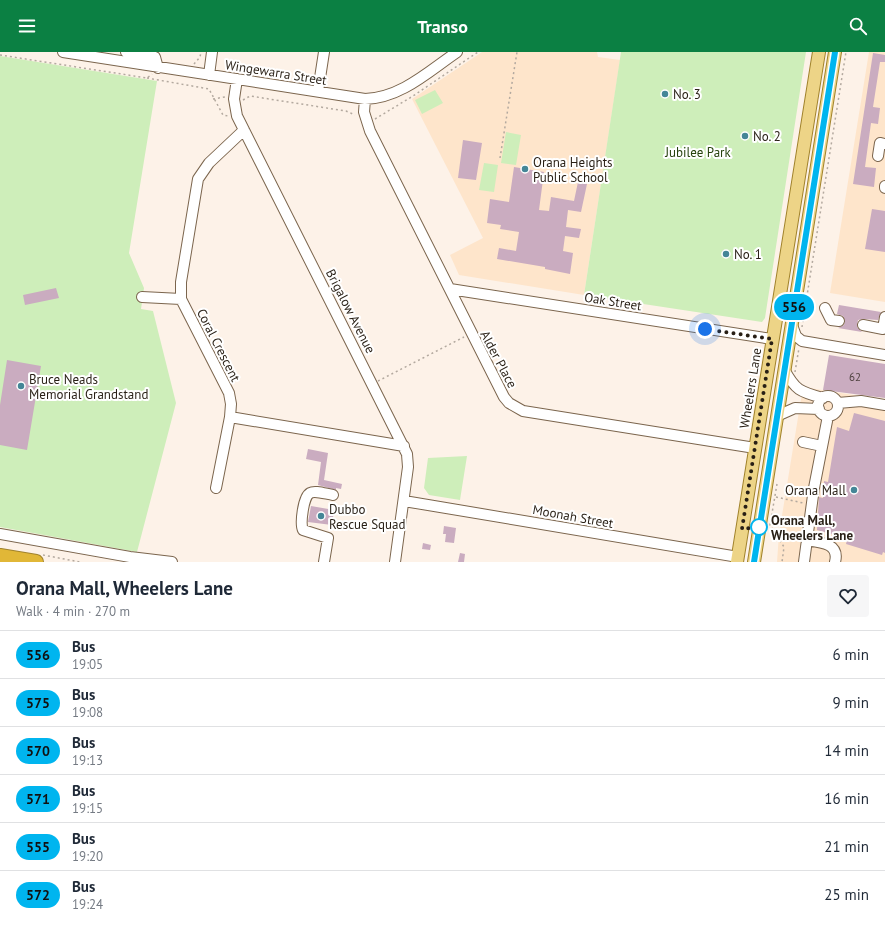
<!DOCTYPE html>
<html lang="en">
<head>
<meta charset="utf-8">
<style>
	:root { --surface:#fff; --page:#f6f6f7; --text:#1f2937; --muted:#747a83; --line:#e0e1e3; --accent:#0b8043 }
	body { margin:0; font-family:"PT Sans",sans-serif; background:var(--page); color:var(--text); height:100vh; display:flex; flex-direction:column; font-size:15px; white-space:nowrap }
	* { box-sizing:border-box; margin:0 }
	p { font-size:13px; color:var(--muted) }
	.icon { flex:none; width:22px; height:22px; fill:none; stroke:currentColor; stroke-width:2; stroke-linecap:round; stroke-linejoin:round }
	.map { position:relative; height:510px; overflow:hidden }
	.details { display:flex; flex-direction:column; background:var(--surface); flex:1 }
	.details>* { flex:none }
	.badge { padding:0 8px; border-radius:13px; font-size:14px; line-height:26px }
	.you { position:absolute; width:20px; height:20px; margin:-10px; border:3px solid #fff; border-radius:50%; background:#1a73e8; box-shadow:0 0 0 6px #1a73e833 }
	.map>.badge { position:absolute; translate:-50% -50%; box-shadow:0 0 0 2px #fff }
	.round { display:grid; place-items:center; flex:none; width:42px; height:42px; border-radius:4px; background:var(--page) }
	.overview { display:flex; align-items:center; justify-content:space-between; height:68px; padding:0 16px }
	h1 { font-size:19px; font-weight:700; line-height:30px }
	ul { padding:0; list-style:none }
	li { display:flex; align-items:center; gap:12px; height:48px; padding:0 16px; border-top:1px solid var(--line) }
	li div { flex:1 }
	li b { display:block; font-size:15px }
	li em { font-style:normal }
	li .badge { min-width:44px; font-weight:700; text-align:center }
	header { display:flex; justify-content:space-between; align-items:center; height:52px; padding:0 16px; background:var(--accent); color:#fff; font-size:18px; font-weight:700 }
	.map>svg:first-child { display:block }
</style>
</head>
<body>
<header><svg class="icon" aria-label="menu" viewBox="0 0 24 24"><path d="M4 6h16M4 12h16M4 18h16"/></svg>Transo<svg class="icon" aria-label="search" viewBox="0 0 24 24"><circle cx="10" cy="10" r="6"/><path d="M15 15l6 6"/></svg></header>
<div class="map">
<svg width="885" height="510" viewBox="0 0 885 510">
	<rect width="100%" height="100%" fill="#fdf2e8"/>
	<path fill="#fee5cb" d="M482 0H597L598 5 620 8 584 243 459 223 450 203 483 186 412 47Z
		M869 0H885V250L830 241Z
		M803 335 885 348V510H777L779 482Z"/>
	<path fill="#ceeeba" d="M621 0H806L765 266 762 270 584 243Z
		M0 4 157 29 129 201 144 236 141 257 153 259 176 351 137 500 0 475Z
		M435 38 443 51 422 62 415 48Z
		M506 80 521 83 516 113 501 111Z
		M484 111 498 113 494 140 479 138Z
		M467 404 460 448 429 443 424 436 428 406Z"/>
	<path fill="#caacc0" d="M873 1 885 3V10H880L873 55 880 56 878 72 871 71 865 115 876 116 874 135 853 132Z
		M463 88 482 91 476 128 458 126Z
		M514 115 544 120 539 158 549 159 551 145 574 149 578 130 587 132 581 160 568 158 566 175 581 177 579 186 565 184 563 199 573 201 570 222 545 217V215L497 207 499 196 516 199 519 180 500 177 501 173 487 171 490 147 509 150Z
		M872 157 885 159V200L865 197Z
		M56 236 59 246 25 253 23 243Z
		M839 253 881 260 878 268 864 267 858 268 857 275 862 280 838 276 844 273 845 269 843 264 837 262Z
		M829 303 885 312V346L823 338Z
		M7 308 41 314 27 398 0 393V353Z
		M854 361 885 369V501L883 500 882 503 846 492 847 488 839 486 838 484 817 478 819 445 823 446 824 429 828 430 837 375 849 379Z
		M308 397 328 401 324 428 342 432 341 437 336 436V438L318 433 321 410 306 407Z
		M311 454 334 458 332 473 308 470Z
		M444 474 456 476 454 491 445 490 446 482H443Z
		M423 491 431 493 430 498 422 497Z
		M460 501 465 502 464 510H458Z"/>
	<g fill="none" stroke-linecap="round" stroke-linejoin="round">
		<g stroke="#7b654d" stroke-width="12">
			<path id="minor" d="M63 0 365 47C401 46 429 19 457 0
				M126 0 155 5 158 16
				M209 23 212 0
				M237 27 234 47 237 64 407 402 408 415 395 510
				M318 39 324 0
				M365 47 364 60 370 79 504 345 509 351 523 359 755 396
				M244 78 209 111 198 127 181 230V247L229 341 231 352 230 365 404 394
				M878 104 880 91 885 92
				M885 134V136
				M450 237 772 287
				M142 245 181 247
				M825 256 831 268 839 269
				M792 273 796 284 802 289 885 303
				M863 273 883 277 885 265
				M784 317C795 338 800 340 823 346
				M818 354a10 10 0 1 1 20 0a10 10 0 1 1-20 0Z
				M838 351 861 349 885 353
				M777 364 795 356 819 357
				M803 390 822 394
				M216 436 230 365
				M404 449 738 505
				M0 482 130 505 172 510
				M806 488C820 490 840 491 835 510
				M324 510 328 486 303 478C300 472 303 445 310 441 315 438 326 442 333 443
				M804 510 814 436 828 364"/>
		</g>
		<g stroke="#a0822b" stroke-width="14">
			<path id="major" d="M737 510 819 0
				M754 510 835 0"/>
		</g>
		<g stroke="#a0822b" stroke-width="16">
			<path id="highway" d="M0 504 36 510"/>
		</g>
		<path stroke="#b3a99f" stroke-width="1.5" stroke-dasharray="2 3" stroke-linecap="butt" d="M0 3 147 26 152 22
			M194 12 200 5 201 0
			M147 26 209 37 223 63 228 64
			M213 47 225 45
			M243 48 250 44 346 59 355 63
			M375 67 413 44 478 0
			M500 106 517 0
			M802 275 846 0
			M795 320 799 296
			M378 329 464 285
			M777 432 770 473 784 495 782 510
			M776 445 803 451
			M43 503 80 510"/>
		<use href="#minor" stroke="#fff" stroke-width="10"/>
		<use href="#major" stroke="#edd487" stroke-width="12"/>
		<use href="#highway" stroke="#e1b737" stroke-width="14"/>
	</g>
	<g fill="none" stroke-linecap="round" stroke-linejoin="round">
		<g stroke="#fff" stroke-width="9">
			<path id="line" d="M754 510 835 0"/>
		</g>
		<use href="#line" stroke="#00b5ef" stroke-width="6"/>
		<path stroke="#281f15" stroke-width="4" stroke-dasharray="0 7.2" d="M705 277 772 287 742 477 759 475"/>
	</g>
	<g fill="#448697" stroke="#fff" stroke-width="1.5">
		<circle cx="665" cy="42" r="4"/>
		<circle cx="745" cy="84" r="4"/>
		<circle cx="525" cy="117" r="4"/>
		<circle cx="726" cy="202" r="4"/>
		<circle cx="21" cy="334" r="4"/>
		<circle cx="854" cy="438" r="4"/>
		<circle cx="321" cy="464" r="4"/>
	</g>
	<circle fill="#fff" stroke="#00b5ef" stroke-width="2" cx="759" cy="475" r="8"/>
	<g text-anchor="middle" stroke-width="4" stroke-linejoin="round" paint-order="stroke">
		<g font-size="11" fill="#504240">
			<text x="855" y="329">62</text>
		</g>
		<g font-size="13" fill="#281f15" stroke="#fff">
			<text transform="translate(276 20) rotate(9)" y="5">Wingewarra Street</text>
			<text transform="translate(613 249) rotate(9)" y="5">Oak Street</text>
			<text transform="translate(351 259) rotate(63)" y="5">Brigalow Avenue</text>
			<text transform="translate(219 293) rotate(63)" y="5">Coral Crescent</text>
			<text transform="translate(499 307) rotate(62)" y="5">Alder Place</text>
			<text transform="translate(750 336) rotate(-81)" y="5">Wheelers Lane</text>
			<text transform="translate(573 464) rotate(10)" y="5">Moonah Street</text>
		</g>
		<g font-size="13" fill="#281f15" stroke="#fff" text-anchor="start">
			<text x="673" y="47">No. 3</text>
			<text x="753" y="89">No. 2</text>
			<text x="533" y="115">Orana Heights<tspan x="533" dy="15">Public School</tspan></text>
			<text x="734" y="207">No. 1</text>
			<text x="29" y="332">Bruce Neads<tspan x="29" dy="15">Memorial Grandstand</tspan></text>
			<text x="846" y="443" text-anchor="end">Orana Mall</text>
			<text x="329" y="462">Dubbo<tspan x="329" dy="15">Rescue Squad</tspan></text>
		</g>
		<g font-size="13" fill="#27430e" stroke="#fff">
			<text x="698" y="105">Jubilee Park</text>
		</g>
		<g font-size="13" font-weight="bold" fill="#281f15" stroke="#fff" text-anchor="start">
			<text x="771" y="473">Orana Mall,<tspan x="771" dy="15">Wheelers Lane</tspan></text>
		</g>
	</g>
</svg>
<div class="you" style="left:705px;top:277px"></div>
<b class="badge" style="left:794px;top:255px;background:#00b5ef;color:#111">556</b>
</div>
<section class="details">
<div class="overview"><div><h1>Orana Mall, Wheelers Lane</h1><p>Walk · 4 min · 270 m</p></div><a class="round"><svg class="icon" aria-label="heart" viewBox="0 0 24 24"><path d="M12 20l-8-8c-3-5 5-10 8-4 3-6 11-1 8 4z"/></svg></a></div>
<ul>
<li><span class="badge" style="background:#00b5ef;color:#111">556</span><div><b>Bus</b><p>19:05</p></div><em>6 min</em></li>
<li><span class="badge" style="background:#00b5ef;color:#111">575</span><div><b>Bus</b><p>19:08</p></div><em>9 min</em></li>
<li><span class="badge" style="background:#00b5ef;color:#111">570</span><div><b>Bus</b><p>19:13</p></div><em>14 min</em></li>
<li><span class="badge" style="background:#00b5ef;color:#111">571</span><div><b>Bus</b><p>19:15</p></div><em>16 min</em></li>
<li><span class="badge" style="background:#00b5ef;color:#111">555</span><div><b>Bus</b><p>19:20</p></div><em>21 min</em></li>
<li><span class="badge" style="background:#00b5ef;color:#111">572</span><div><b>Bus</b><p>19:24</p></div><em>25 min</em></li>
</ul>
</section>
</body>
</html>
